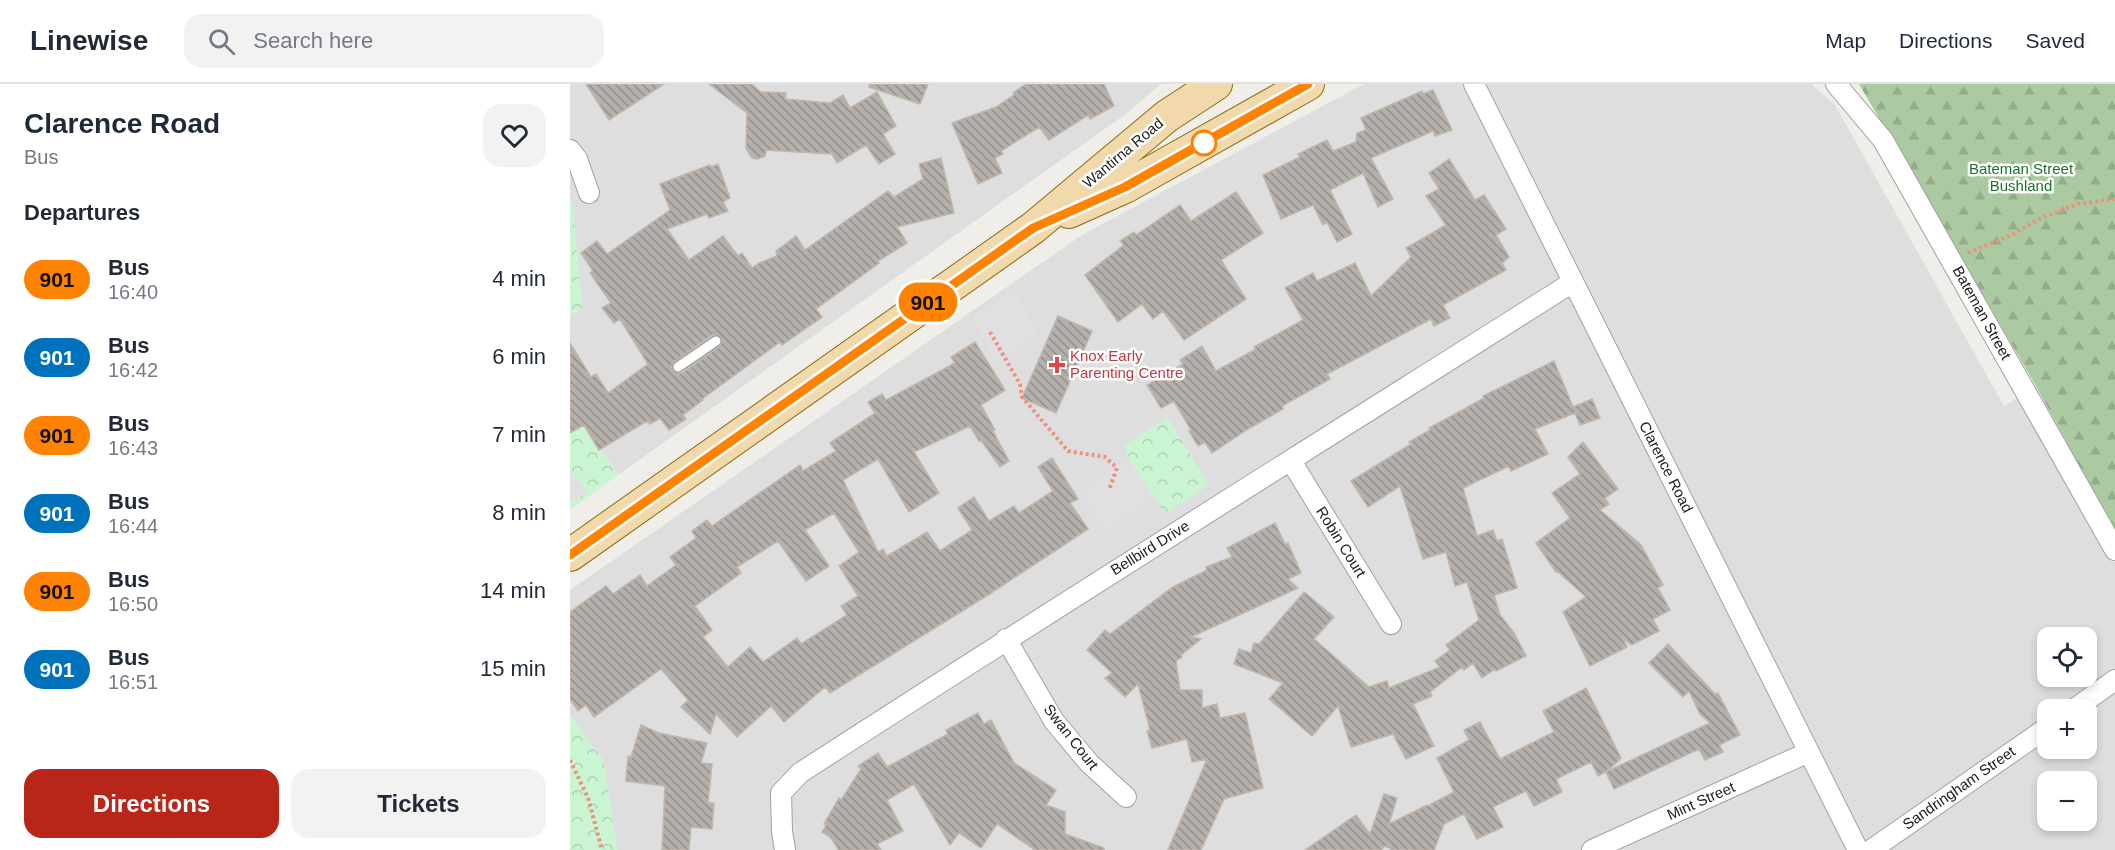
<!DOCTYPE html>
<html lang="en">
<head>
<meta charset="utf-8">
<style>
	:root { --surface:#fff; --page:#f2f2f3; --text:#1f2937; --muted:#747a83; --line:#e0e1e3; --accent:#b82519 }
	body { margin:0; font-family:Arial,sans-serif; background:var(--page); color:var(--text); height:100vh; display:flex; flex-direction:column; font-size:22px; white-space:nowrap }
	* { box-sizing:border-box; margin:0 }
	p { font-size:20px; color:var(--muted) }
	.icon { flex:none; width:33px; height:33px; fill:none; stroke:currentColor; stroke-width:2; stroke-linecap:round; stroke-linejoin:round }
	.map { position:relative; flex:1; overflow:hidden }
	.panel { display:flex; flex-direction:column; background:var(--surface); width:570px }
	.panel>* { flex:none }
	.badge { padding:0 12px; border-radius:20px; font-size:21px; line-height:39px }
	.fabs { position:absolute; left:1467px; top:543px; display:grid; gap:12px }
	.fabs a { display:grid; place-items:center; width:60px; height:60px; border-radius:12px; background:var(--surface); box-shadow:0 3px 9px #0003; font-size:30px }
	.map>.badge { position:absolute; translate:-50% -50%; box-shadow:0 0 0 3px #fff }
	h2 { padding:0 24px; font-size:22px; line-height:54px }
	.round { display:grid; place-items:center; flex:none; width:63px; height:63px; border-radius:18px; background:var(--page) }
	.summary { display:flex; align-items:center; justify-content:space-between; height:102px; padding:0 24px }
	h1 { font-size:28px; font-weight:800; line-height:45px }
	.primary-button { display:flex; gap:12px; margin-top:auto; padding:12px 24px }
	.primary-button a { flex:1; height:69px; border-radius:18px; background:var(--accent); color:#fff; font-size:24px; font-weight:800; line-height:69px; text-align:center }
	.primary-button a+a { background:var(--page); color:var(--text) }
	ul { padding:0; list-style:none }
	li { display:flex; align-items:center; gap:18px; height:78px; padding:0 24px }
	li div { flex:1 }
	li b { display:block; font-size:22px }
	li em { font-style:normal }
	li .badge { min-width:66px; font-weight:700; text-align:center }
	header { display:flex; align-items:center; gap:36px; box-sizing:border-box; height:84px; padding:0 30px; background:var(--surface); border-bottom:2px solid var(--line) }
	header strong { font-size:28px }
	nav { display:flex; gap:33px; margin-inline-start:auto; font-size:21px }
	.search { width:420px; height:54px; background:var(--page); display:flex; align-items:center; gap:15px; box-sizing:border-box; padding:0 21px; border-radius:18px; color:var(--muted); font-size:22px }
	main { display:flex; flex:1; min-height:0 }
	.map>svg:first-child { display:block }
</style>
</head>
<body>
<header>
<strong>Linewise</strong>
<div class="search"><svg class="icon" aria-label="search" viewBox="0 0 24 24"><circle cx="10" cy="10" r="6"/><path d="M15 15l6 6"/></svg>Search here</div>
<nav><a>Map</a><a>Directions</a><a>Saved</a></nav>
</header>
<main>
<section class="panel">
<div class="summary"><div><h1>Clarence Road</h1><p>Bus</p></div><a class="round"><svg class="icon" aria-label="heart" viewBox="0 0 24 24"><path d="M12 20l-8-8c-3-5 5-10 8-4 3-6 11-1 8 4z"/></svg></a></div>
<h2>Departures</h2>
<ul>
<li><span class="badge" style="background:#ff8200;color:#111">901</span><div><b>Bus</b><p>16:40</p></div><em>4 min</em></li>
<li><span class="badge" style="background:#0072bc;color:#fff">901</span><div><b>Bus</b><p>16:42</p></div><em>6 min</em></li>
<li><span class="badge" style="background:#ff8200;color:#111">901</span><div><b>Bus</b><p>16:43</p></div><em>7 min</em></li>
<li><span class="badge" style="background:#0072bc;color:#fff">901</span><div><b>Bus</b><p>16:44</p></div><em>8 min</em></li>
<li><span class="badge" style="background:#ff8200;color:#111">901</span><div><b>Bus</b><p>16:50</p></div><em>14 min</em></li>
<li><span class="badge" style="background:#0072bc;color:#fff">901</span><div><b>Bus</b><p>16:51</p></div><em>15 min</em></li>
</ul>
<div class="primary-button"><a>Directions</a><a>Tickets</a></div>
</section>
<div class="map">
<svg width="1545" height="766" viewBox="0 0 1545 766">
	<defs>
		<pattern id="forest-firs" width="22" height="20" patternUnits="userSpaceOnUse" patternTransform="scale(1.5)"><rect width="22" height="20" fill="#abcaa2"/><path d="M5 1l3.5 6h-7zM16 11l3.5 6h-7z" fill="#93ad8b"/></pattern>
		<pattern id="park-crowns" width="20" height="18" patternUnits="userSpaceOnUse" patternTransform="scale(1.5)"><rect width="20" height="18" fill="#cbf4d2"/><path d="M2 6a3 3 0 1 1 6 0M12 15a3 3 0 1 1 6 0" fill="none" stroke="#aed1b4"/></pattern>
		<pattern id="building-back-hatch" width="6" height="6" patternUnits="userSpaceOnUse" patternTransform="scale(1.5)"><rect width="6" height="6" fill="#b5b0ab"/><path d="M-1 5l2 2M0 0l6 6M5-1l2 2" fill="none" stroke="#938f8b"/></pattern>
	</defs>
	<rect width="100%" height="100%" fill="#f0eee8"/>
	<path fill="#dedede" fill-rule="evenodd" d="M0 0H591L557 29 48 391 0 316V233L12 224 2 116 0 118Z
		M794 0H1241L1265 21 1434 322 1466 302 1545 444V766H47L34 678 0 630V506L512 151ZM1478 554H1516V592H1478ZM1478 626H1516V664H1478ZM1478 698H1516V736H1478Z"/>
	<path fill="url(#forest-firs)" d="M1289 0H1545V447L1466 302Z"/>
	<path fill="url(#park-crowns)" d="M2 115 12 224 0 233V118Z
		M0 316 48 391 0 426Z
		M597 333 639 401 595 430 559 376 555 361Z
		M0 630 34 678 47 766H0Z"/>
	<path fill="#e0e0e0" d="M444 204 468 252 424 277 403 234Z
		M559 376 584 413 534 445 510 408Z
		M0 386 17 408 0 420Z"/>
	<path fill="url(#building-back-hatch)" stroke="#c0b6ac" stroke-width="1.5" fill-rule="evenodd" d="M16 0H94L39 36Z
		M139 0H181L191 8 216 9 215 15 260 19 273 11 280 24 307 8 326 42 313 50 325 70 309 80 296 61 267 79 262 70 211 67 196 66 195 72 188 75 182 74 176 64 177 29Z
		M300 0H358L350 20 299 3Z
		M456 0H534L544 22 520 35 518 31 479 56 469 43 431 67 433 70 425 74 432 89 408 100 382 39 426 23 444 11 443 9Z
		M863 6 882 46 865 52 863 47 801 74 823 115 808 123 793 89 760 106 782 150 767 158 757 138 753 141 743 121 711 135 693 91 730 73 728 70 757 56 763 67 786 58 787 49 796 46 791 34 852 7 853 10Z
		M371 74 384 129 327 143 337 159 308 177 309 179 246 225 252 233 212 261 210 258 132 315 133 316 113 331 116 335 99 346 90 334 80 340 77 337 29 366 14 341 0 349V259L21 293 26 290 38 309 78 280 50 235 44 239 32 224 41 219 20 189 23 187 11 169 27 157 37 170 100 126 90 100 140 81 141 83 148 80 160 114 153 118 158 127 139 134 137 130 97 145 119 176 153 152 168 172 172 169 182 184 189 179 207 172 206 167 226 152 235 166 318 107 324 113 353 95 349 80ZM142 251 146 250 151 253 153 257 150 262 112 289 108 290 103 287 101 283 104 278Z
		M879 75 905 116 914 111 936 145 926 151 939 173 932 179 936 186 873 221 880 234 864 242 861 235 757 290 760 295 712 322 713 325 678 345 642 369 635 358 628 362 619 347 621 346 604 317 591 324 577 301 613 280 610 276 632 262 646 287 686 265 684 263 733 236 715 204 743 189 747 197 785 179 801 212 841 173 836 164 876 141 856 112 869 105 859 89Z
		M666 108 693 149 651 176 676 215 614 256 593 227 583 235 572 220 548 238 515 191 554 161 550 157 564 148 566 151 610 121 621 137Z
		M488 232 522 247 486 329 452 314Z
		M405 258 435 306 411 321 425 346 423 347 439 377 430 383 411 356 409 357 400 342 344 368 369 409 339 428 308 375 273 396 308 468 313 465 317 472 357 448 370 467 402 446 388 424 404 413 419 437 444 422 449 429 483 407 468 383 482 374 508 415 500 419 518 445 418 511 260 609 255 603 214 638 201 622 167 653 146 630 140 650 111 623 118 616 91 585 24 633 16 621 8 627 0 615V528L36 502 43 510 70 491 77 502 106 481 100 473 126 454 122 447 137 436 142 442 230 381 233 387 266 367 260 359 305 329 298 318 312 310 316 316 385 279 381 273ZM264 429 289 468 269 482 288 512 271 522 277 531 231 560 227 554 193 578 180 563 158 583 133 553 142 546 125 522 171 489 167 483 208 457 236 497 259 482 235 446Z
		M984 277 1003 323 1022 315 1030 334 1010 341 1005 329 965 345 978 370 941 387 939 382 893 404 907 452 923 446 927 457 932 455 947 504 924 511 930 531 944 549 956 572 926 587 925 585 912 594 903 579 894 586 892 583 860 608 862 612 843 620 864 662 836 675 823 650 781 663 768 622 742 652 699 615 713 599 664 580 669 565 681 569 684 559 689 560 734 508 764 533 744 555 799 603 817 597 819 604 870 583 865 577 880 566 876 561 909 536 897 498 885 502 876 468 853 475 830 402 798 423 781 397 841 360 839 358 860 346 859 344 898 323 914 314 913 312Z
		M1013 358 1048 405 1035 414 1039 420 1030 426 1071 461 1093 501 1088 504 1100 526 1083 535 1089 547 1061 561 1052 553 1057 563 1020 582 993 528 1016 513 987 487 986 488 966 459 1000 434 982 409 1010 390 998 373Z
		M705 439 715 460 718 459 731 489 718 495 728 504 621 553 631 555 611 571 612 573 606 577 610 606H632V624L647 620 650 634 675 629 693 704 654 715 631 766H598L637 675 622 678 617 655 582 664 577 647 580 646 568 600 555 613 535 594 542 589 517 566 535 546 540 550 603 503 637 486 636 483 662 473 657 464Z
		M1098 560 1145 610 1148 609 1170 651 1149 661 1153 668 1135 676 1129 665 1044 705 1036 688 1140 639 1130 630 1119 607 1113 613 1079 579Z
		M1016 604 1051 674 1040 685 1028 692 1021 678 986 695 992 708 964 722 956 707 923 723 933 743 907 755 894 730 874 740 864 766H823L815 762 811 766H735L786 731 800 750 814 710 827 714 819 740 857 721 863 723 861 720 884 708 867 674 899 656 894 646 910 638 930 675 984 648 973 627Z
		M408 629 414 640 421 636 444 679 486 706 476 721 495 728V750L534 764V766H465L427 740 411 764 389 749 380 761 344 700 317 716 333 747 307 760 311 766H269L260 753 252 748 256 741 254 740 269 714 271 716 291 685 288 682 308 669 317 683 378 650 376 646Z
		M71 641 89 649 137 659 131 679 142 680 138 719H144L142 745 121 743 119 766H92L95 702 56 697 58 672 61 673Z"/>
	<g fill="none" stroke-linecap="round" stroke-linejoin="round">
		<g stroke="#a1a1a1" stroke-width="12">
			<path id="lane" d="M108 283 146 257"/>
		</g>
		<g stroke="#a1a1a1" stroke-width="22">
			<path id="street" d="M904 0 1288 766
				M1266 0 1313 56 1545 466
				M0 66 7 75 19 109
				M721 377 821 540
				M436 555 484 637 519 679 556 713
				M1503 626 1545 596
				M215 766 212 747 211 709 230 689C486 523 745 361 1003 198
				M1022 766 1239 668
				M1301 766 1478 643"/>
		</g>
		<g stroke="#8a6c13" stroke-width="34">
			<path id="primary" d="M499 128 555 103 738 0
				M0 471 463 144 597 32 646 0"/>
		</g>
		<path stroke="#e9937f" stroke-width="4" stroke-dasharray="3 3" stroke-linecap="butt" d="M1398 169 1443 150 1471 134 1508 120 1545 115
			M420 248 450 300 452 313 498 367 535 373 547 384 539 406
			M0 676 18 714 32 766"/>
		<use href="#lane" stroke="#fff" stroke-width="9"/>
		<use href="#street" stroke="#fff" stroke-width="20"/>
		<use href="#primary" stroke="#f1d9ac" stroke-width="32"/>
	</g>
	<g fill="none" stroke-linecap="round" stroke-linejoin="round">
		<g stroke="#fff" stroke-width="14">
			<path id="line" d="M0 471 463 144 555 103 738 0"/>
		</g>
		<use href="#line" stroke="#ff8200" stroke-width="9"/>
	</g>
	<circle fill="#fff" stroke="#ff8200" stroke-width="3" cx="634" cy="59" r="12"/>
	<path fill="#e0444e" stroke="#fff" stroke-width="2" d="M484 272h6v6h6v6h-6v6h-6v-6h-6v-6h6z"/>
	<g text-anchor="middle" stroke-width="5" stroke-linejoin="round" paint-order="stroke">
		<g font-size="15" fill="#202020" stroke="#fff">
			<text transform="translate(553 69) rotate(-40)" y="5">Wantirna Road</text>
			<text transform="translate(1412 229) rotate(61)" y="5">Bateman Street</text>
			<text transform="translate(1096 383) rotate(63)" y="5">Clarence Road</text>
			<text transform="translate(771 458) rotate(58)" y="5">Robin Court</text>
			<text transform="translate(580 464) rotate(-32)" y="5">Bellbird Drive</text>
			<text transform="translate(501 653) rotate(52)" y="5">Swan Court</text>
			<text transform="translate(1389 704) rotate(-35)" y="5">Sandringham Street</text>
			<text transform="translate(1131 717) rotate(-24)" y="5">Mint Street</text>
		</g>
		<g font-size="15" fill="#1a7328" stroke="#fff">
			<text x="1451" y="90">Bateman Street<tspan x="1451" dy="17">Bushland</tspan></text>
		</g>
		<g font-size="15" fill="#be3a42" stroke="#fff" text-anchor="start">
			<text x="500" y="277">Knox Early<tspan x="500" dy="17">Parenting Centre</tspan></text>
		</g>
	</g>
</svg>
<div class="fabs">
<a><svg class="icon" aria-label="locate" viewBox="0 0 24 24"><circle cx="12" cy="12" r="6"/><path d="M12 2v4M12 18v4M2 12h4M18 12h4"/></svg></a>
<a>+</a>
<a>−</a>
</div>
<b class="badge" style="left:358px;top:218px;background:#ff8200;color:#111">901</b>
</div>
</main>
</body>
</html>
